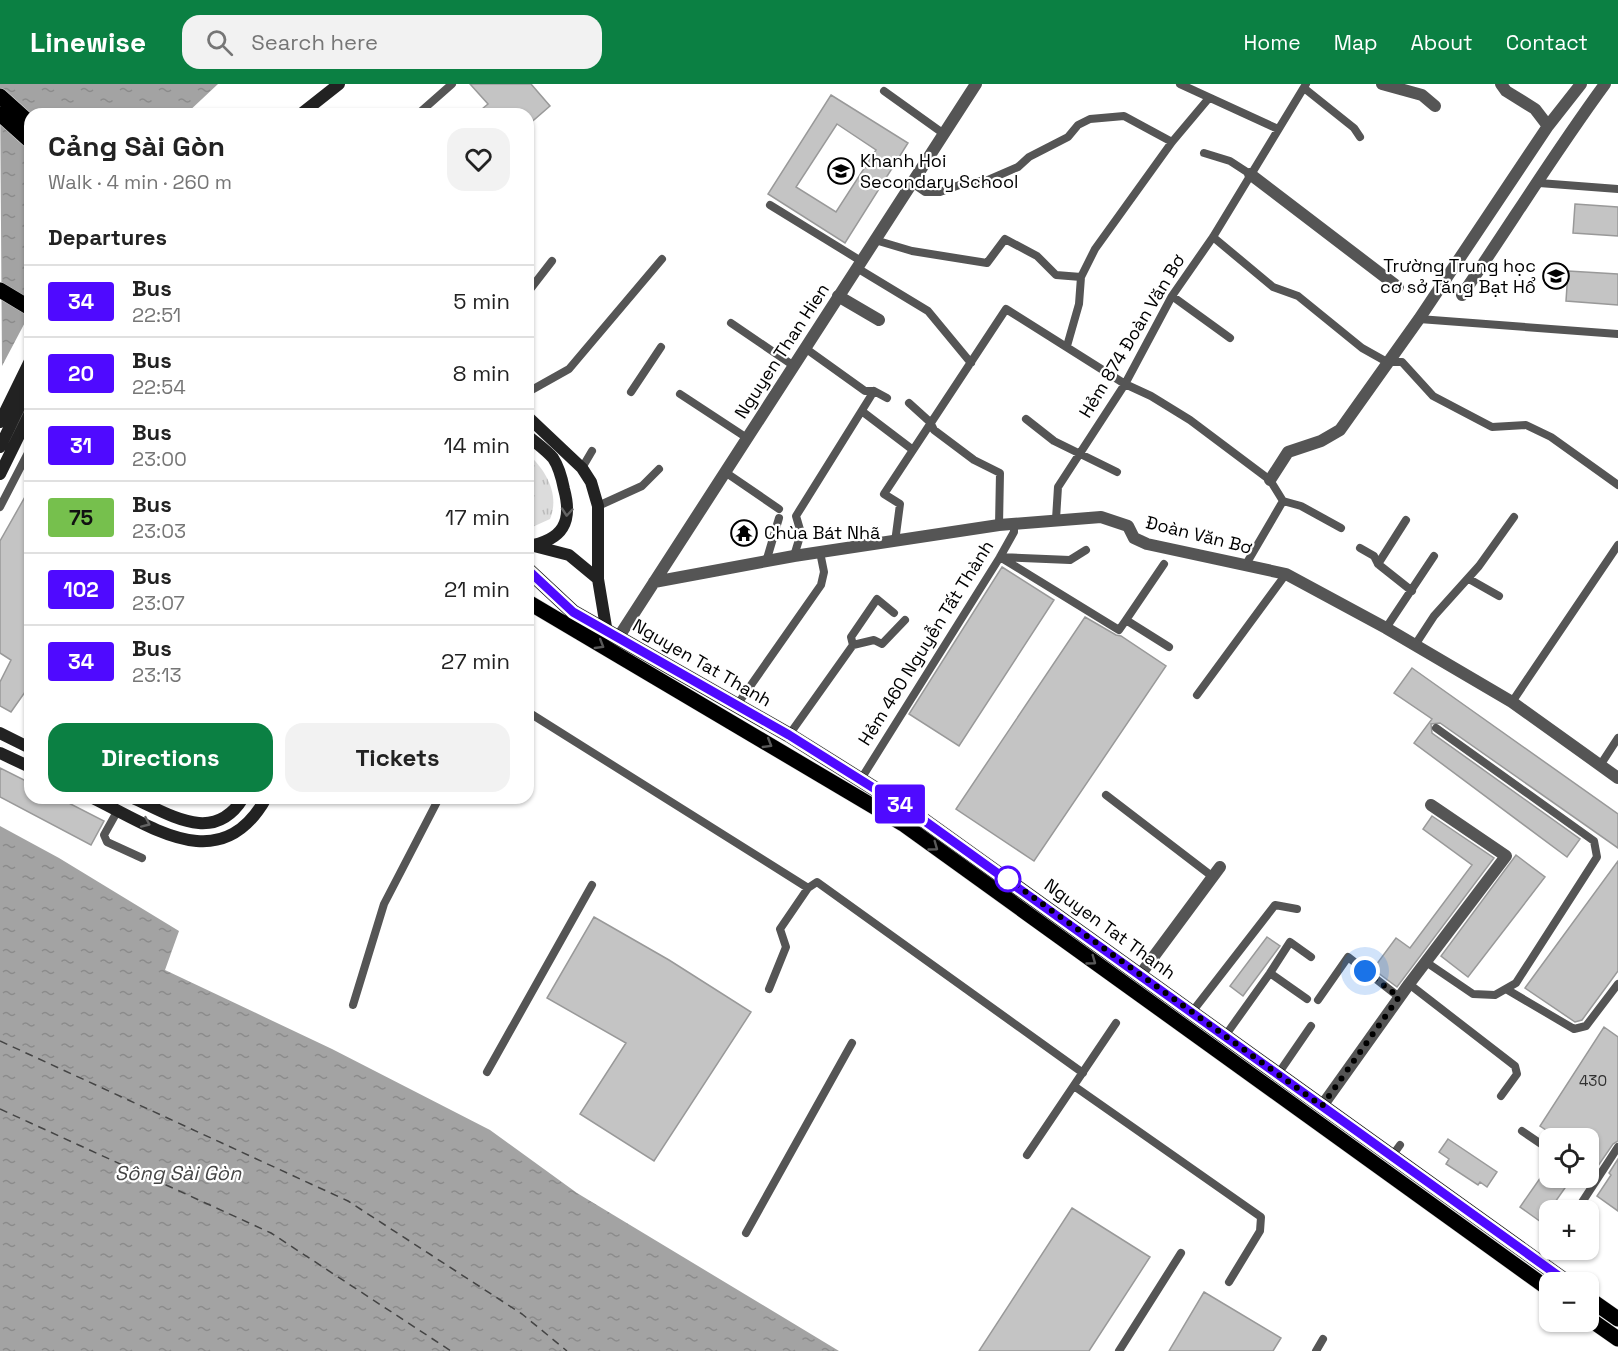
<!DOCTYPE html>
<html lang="en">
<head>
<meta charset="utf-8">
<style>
	:root { --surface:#fff; --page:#f2f2f2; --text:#222; --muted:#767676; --line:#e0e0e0; --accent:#0b8043 }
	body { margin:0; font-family:"Space Grotesk",sans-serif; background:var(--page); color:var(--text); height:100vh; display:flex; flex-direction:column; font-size:22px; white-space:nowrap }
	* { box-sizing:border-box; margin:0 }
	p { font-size:20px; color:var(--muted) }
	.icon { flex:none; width:33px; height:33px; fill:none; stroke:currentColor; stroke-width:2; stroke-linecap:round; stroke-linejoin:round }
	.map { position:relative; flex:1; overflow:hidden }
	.details { position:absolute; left:24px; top:24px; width:510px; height:696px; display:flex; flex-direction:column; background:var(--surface); border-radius:18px; box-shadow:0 2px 4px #0004 }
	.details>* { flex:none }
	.badge { padding:0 12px; border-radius:4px; font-size:21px; line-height:39px }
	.controls { position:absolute; left:1539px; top:1044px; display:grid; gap:12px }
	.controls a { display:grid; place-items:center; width:60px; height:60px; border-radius:12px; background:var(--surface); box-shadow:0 2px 4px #0004; font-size:30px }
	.you { position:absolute; width:30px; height:30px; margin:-15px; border:4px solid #fff; border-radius:50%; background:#1a73e8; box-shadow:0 0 0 9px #1a73e833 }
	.map>.badge { position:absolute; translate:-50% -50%; box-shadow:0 0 0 3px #fff }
	h2 { padding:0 24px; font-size:22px; line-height:54px }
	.round { display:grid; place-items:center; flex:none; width:63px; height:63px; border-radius:18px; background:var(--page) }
	.summary { display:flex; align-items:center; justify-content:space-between; height:102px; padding:0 24px }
	h1 { font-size:28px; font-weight:800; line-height:45px }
	.button { display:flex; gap:12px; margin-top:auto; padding:12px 24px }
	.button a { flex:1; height:69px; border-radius:18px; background:var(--accent); color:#fff; font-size:24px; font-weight:800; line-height:69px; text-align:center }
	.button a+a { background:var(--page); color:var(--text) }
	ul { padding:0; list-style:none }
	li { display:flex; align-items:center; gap:18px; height:72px; padding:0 24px; border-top:2px solid var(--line) }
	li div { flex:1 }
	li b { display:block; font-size:22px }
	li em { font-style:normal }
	li .badge { min-width:66px; font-weight:700; text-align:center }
	header { display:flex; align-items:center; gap:36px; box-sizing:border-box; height:84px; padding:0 30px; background:var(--accent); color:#fff }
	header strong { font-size:28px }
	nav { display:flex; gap:33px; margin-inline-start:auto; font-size:21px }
	.search { width:420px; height:54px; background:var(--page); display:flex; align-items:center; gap:15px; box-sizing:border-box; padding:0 21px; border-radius:18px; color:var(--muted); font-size:22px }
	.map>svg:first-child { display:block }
</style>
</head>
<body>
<header>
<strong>Linewise</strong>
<div class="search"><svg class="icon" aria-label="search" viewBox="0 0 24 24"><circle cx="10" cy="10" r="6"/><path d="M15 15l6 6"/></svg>Search here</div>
<nav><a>Home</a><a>Map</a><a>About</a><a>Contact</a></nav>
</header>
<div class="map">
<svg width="1618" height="1267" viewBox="0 0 1618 1267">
	<defs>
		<pattern id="park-tufts" width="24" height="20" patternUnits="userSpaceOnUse" patternTransform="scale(1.5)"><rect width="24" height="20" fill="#dcdcdc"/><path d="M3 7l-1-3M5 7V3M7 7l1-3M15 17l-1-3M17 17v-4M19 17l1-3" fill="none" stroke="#bbb"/></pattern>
		<pattern id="water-ripples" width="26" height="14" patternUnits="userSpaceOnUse" patternTransform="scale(1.5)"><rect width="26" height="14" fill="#a3a3a3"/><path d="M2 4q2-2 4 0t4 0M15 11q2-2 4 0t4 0" fill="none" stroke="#8b8b8b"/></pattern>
	</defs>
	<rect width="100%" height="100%" fill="#fff"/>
	<path fill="url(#park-tufts)" d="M528 370C546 386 560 411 550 435L528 445Z"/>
	<path fill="url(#water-ripples)" d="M0 0H218L186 30H30V229L2 282Z
		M0 742 59 774 179 847 165 886 332 965 490 1046 577 1109 839 1267H0Z"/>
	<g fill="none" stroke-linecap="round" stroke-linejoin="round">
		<path stroke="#444" stroke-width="1.5" stroke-dasharray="8 6" stroke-linecap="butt" d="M0 957 348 1117 522 1230 567 1267
			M0 1025 271 1149 451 1267"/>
	</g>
	<path fill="#c4c4c4" stroke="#999" stroke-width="1.5" fill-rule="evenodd" d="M470 0H531L550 22 528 41V30H476L488 20Z
		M831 11 908 59 845 159 768 110ZM837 40 876 66 836 128 796 103Z
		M1575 120 1618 123V152L1573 149Z
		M1568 187 1618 190V221L1566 217Z
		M30 404V601L11 628 0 622V598L11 576 0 569V457Z
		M1002 483 1054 516 959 662 909 630Z
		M1085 533 1116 551 1121 552 1166 582 1034 777 956 725Z
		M1412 584 1618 730V764L1440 639 1431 640 1432 649 1580 755 1567 773 1414 659 1432 635 1394 609Z
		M0 684 30 699V714H59L104 737 91 761 0 713Z
		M1432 732 1494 774 1397 903 1373 885 1396 854 1410 864 1472 781 1423 745Z
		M1516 771 1545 793 1468 893 1441 872Z
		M1618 777V887L1582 936 1575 938 1525 904Z
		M594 833 669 876 751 928 654 1077 580 1030 626 959 547 914Z
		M1267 853 1280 862 1243 912 1230 902Z
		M1604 943 1618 953V1057L1613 1060 1598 1082 1588 1075V1054H1558L1540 1042Z
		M1448 1055 1497 1088 1487 1103 1480 1098 1478 1101 1446 1080 1449 1075 1439 1068Z
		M1618 1075V1127L1597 1112 1611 1091 1609 1089Z
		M1550 1080V1094H1572L1541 1138 1520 1123Z
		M1072 1124 1150 1173 1089 1267H979Z
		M1204 1208 1281 1254 1273 1267H1169Z"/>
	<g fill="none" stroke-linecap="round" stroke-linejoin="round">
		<g stroke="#dbdbdb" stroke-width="16">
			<path id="primary" d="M0 12 30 39
				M0 30 30 57
				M0 206 30 224
				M528 486 573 528 789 651 915 730 1567 1198
				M528 518 903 740 1550 1206
				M1588 1214 1618 1235
				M1588 1234 1618 1255"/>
		</g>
		<path stroke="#555" stroke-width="8" d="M1180 0 1278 45
			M1304 4 1354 44 1360 53
			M884 7 944 50
			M418 30 452 0
			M1204 69 1230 77 1250 90
			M912 99 925 108H940L965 99 988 96 1018 83 1029 73 1068 53 1078 41 1090 35 1124 32 1172 58
			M1539 99 1618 105
			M770 121 861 177
			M1213 153 1273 203 1298 212 1362 264 1387 278H1402L1433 312 1492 343 1526 341 1551 353 1618 401
			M875 156 912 167 987 179 1005 155 1037 172 1056 191 1081 193
			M857 184 928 227 971 279
			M528 208 552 177
			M1172 212 1230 254
			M1419 235 1618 250
			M731 239 794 282
			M1067 262 1079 220 1081 193 1095 165 1172 58 1209 14
			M805 264 865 307H874L887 314
			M528 308 569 285 662 175
			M631 308 661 263
			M680 310 747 354
			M909 319 930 338 934 346 974 376 1000 389 999 441
			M863 328 913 366
			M1026 335 1054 357 1117 388
			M582 384 592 367
			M725 388 779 425
			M1283 417 1301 422 1341 444
			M598 422 642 402 659 385
			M0 423 30 365
			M1056 435 1058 403 1125 300 1172 212 1213 153 1306 0
			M1406 436 1378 480 1412 507
			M895 458 900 420 884 410 1006 225 1125 300 1151 312 1190 336 1270 396 1283 417
			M1360 464 1374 472 1378 480
			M794 472 801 449 796 432 874 307
			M1000 473 1119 546 1126 536 1169 563
			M1000 473 1070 476 1086 466
			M766 478 779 434
			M1245 482 1283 417
			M1469 495 1499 512
			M1126 536 1164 480
			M1386 544 1434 472
			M853 561 874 556 882 560 905 536
			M1415 561 1434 532 1479 482 1514 433
			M1197 611 1286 490
			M1512 618 1618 461
			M737 621 821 501 824 488 820 468
			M528 628 808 804
			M789 651 853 561 851 553 877 515 894 529
			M1601 680 1618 654
			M861 695 1000 473 1014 448V439
			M1106 711 1213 793
			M118 726 104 751 107 758 142 774
			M1426 878 1473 910 1495 911 1516 899 1597 773 1594 757 1436 644
			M1270 889 1290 858 1311 873
			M1409 900 1515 982 1517 990 1501 1012
			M769 905 786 863 780 845 808 804 817 798 1083 989
			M1506 905 1574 945 1586 942 1618 900
			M1318 916 1348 873 1399 913
			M353 921 384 820 439 714
			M1192 928 1275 821 1297 825
			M1225 952 1270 889 1307 915
			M487 988 592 801
			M1278 990 1311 942
			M1074 1002 1261 1133 1260 1147 1229 1198
			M1522 1047 1550 1066
			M1027 1071 1116 939
			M1392 1072 1400 1061
			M1577 1126 1618 1063
			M746 1149 852 959
			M1542 1181 1552 1166
			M1119 1267 1181 1169
			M1316 1267 1323 1255"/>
		<path stroke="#555" stroke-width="12" d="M1382 0 1422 11 1435 22
			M1501 0 1506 7 1535 25 1548 42
			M1250 90 1398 203
			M1462 211C1510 141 1555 68 1605 0
			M838 212 879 236
			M1270 396 1288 368 1321 357 1340 346 1419 235 1548 42 1581 0
			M1140 891 1220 783
			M1322 1022 1409 900 1506 772 1431 721"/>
		<path stroke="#555" stroke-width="12" d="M654 498 794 472 999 441 1101 433 1128 442 1134 454 1147 460 1286 490 1386 544 1512 618 1618 694
			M618 554 976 0"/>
		<path stroke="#222" stroke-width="12" d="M301 30 339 0
			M528 333 582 384 591 398 598 422V495L607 549
			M0 338 30 277
			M528 352C536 359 546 366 553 374 559 383 562 395 564 405 573 438 563 456 528 462
			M0 363 30 301
			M0 390 30 329
			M534 462 569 471 598 495
			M0 649 30 664
			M0 669 30 683
			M93 714C154 744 221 794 266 714
			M133 714C171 731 214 761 243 714"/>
		<use href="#primary" stroke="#000" stroke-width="15"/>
	</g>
	<defs><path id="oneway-chevron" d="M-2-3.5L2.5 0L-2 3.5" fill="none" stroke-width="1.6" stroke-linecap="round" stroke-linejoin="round" transform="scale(1.5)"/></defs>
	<g stroke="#646464">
		<use href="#oneway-chevron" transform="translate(567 428) rotate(95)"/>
		<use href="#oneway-chevron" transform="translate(146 739) rotate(24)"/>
	</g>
	<g stroke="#595959">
		<use href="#oneway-chevron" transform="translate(600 561) rotate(31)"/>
		<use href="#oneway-chevron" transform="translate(768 660) rotate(31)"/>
		<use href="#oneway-chevron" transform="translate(934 763) rotate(36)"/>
		<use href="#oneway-chevron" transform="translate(1092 877) rotate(36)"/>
	</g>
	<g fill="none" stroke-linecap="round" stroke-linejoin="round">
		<g stroke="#fff" stroke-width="14">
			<path id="line" d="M528 486 573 528 789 651 915 730 1567 1198"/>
		</g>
		<use href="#line" stroke="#4f0aff" stroke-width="9"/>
		<path stroke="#000" stroke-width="6" stroke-dasharray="0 10.8" d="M1008 795 1322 1022 1399 913 1365 887"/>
	</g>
	<defs>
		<g id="school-ring" transform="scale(1.35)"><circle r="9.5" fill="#fff" stroke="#000" stroke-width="1.5"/><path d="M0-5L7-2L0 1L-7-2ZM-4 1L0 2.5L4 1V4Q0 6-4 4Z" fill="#000"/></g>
		<g id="temple-ring" transform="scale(1.35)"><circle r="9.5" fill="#fff" stroke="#000" stroke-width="1.5"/><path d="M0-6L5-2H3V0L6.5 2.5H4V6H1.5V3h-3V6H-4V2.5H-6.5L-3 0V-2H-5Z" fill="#000"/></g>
	</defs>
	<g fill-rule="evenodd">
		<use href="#school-ring" x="841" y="87"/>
		<use href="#school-ring" x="1556" y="192"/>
		<use href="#temple-ring" x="744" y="449"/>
	</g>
	<circle fill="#fff" stroke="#4f0aff" stroke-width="3" cx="1008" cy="795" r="12"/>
	<g text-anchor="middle" stroke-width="4.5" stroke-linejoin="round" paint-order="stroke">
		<g font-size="15" fill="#313131">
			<text x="1593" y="1002">430</text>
		</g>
		<g font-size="18" fill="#000" stroke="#fff" text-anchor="start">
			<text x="860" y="83">Khanh Hoi<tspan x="860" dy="21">Secondary School</tspan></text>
			<text x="1536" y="188" text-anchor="end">Trường Trung học<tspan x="1536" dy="21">cơ sở Tăng Bạt Hổ</tspan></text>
			<text x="764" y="455">Chùa Bát Nhã</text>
		</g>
		<g font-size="18" fill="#000" stroke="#fff">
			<text transform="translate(1132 252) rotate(-59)" y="6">Hẻm 874 Đoàn Văn Bơ</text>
			<text transform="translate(782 267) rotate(-57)" y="6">Nguyen Than Hien</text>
			<text transform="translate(1199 451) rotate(14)" y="6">Đoàn Văn Bơ</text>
			<text transform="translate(926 559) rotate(-58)" y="6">Hẻm 460 Nguyễn Tất Thành</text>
			<text transform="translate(702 579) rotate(30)" y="6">Nguyen Tat Thanh</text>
			<text transform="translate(1110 845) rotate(36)" y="6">Nguyen Tat Thanh</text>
		</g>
		<g font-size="20" font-style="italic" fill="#444" stroke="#fff">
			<text x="178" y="1096">Sông Sài Gòn</text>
		</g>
	</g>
</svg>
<div class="controls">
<a><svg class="icon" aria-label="locate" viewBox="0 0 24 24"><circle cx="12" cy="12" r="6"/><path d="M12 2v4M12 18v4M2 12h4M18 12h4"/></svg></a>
<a>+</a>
<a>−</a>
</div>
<div class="you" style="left:1365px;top:887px"></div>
<b class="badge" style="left:900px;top:720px;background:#4f0aff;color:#fff">34</b>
<section class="details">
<div class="summary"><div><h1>Cảng Sài Gòn</h1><p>Walk · 4 min · 260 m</p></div><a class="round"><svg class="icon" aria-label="heart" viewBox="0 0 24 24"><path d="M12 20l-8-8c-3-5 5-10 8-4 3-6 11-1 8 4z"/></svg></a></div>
<h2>Departures</h2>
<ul>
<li><span class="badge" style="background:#4f0aff;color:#fff">34</span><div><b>Bus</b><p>22:51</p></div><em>5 min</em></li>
<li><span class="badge" style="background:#4f0aff;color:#fff">20</span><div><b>Bus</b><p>22:54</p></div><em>8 min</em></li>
<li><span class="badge" style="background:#4f0aff;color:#fff">31</span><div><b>Bus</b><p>23:00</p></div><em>14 min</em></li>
<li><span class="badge" style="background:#76c04d;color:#111">75</span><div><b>Bus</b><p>23:03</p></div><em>17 min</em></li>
<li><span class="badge" style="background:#4f0aff;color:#fff">102</span><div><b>Bus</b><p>23:07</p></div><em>21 min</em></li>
<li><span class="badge" style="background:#4f0aff;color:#fff">34</span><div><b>Bus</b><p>23:13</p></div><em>27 min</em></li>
</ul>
<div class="button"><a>Directions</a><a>Tickets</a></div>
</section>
</div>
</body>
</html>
